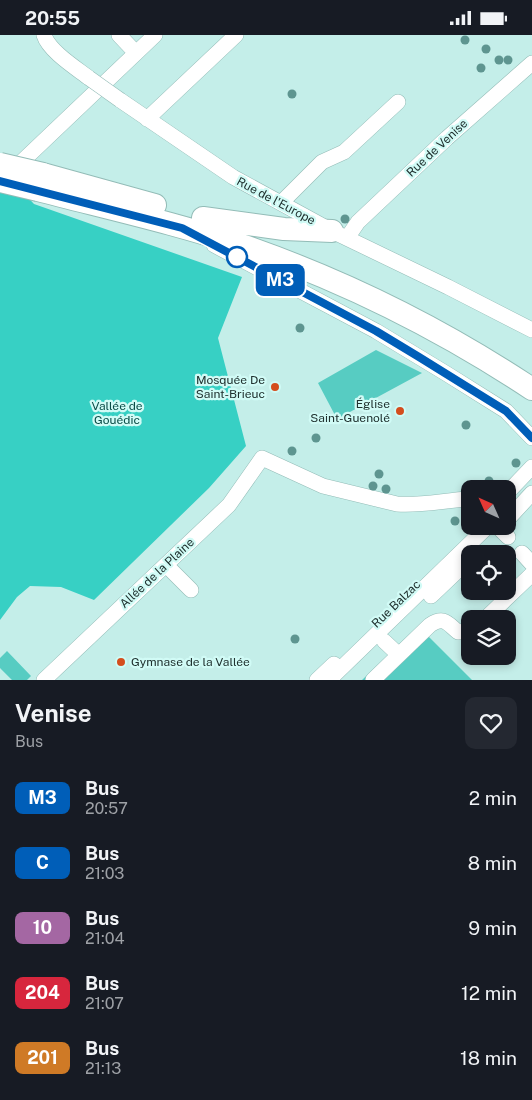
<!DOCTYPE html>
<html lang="en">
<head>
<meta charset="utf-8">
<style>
	:root { --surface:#171b24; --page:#242831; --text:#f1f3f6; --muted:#9ea1a6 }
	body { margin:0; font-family:"Public Sans",sans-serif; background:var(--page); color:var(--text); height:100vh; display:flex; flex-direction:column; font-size:19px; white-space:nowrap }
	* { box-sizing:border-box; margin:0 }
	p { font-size:16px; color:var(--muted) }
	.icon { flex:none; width:28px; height:28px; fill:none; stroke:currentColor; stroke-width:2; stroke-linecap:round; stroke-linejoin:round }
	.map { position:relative; height:645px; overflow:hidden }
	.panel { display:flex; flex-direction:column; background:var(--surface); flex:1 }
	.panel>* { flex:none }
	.badge { padding:0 10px; border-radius:8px; font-size:18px; line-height:32px }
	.needle { width:32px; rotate:315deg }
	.fabs { position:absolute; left:461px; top:445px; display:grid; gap:10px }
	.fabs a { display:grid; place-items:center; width:55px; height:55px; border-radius:10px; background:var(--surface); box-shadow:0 2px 8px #0003; font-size:25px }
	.map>.badge { position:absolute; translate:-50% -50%; box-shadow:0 0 0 2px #fff }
	.round { display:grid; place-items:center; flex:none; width:52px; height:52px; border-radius:10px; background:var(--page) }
	.head { display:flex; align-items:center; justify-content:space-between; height:85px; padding:0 15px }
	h1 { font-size:24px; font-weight:700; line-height:38px }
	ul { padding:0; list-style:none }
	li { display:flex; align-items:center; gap:15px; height:65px; padding:0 15px }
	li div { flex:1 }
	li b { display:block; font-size:19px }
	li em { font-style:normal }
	li .badge { min-width:55px; font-weight:700; text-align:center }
	.status { display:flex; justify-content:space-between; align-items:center; height:35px; padding:0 25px; background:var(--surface); direction:ltr }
	.status svg { height:14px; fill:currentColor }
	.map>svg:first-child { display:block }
</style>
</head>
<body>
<div class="status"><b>20:55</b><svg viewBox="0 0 49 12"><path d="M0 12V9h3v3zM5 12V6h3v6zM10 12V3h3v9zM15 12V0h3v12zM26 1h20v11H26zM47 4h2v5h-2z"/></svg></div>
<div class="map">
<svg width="532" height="645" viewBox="0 0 532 645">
	<rect width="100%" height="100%" fill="#c4eee9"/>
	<path fill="#57ccc2" d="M376 315 422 338 337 384 318 348Z
		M418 591 472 645H362Z
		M7 616 31 641 27 645H12L0 633V623Z"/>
	<path fill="#37d0c4" d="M0 133 34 169 242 242 218 303 246 411 209 453 94 565 61 552 30 551 17 562 0 585Z"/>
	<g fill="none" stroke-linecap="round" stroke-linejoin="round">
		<g stroke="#93bcb7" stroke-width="16">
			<path id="minor" d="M44 0C49 16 76 33 89 43
				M119 0 136 18
				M120 65 233 142 332 196 448 252 532 295
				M147 84 236 0
				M11 137 155 0
				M281 168 322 127 344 117 398 67
				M347 203 358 187 447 103 532 28
				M214 210 376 296 447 339 506 376 532 403
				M508 457 532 432
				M508 484 532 458
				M499 493 508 502
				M522 518 532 529
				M166 530 191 555
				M431 561 470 524
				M485 584 532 539
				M384 606 399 620
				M44 645 229 470 262 423 323 451 397 469C421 471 446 465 470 464
				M317 645 334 629
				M329 645 488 491
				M373 645 430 590C444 581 447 588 458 597L470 596"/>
		</g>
		<g stroke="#93bcb7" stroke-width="24">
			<path id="highway" d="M43 139 155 170
				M38 155C107 173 179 189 247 212 347 247 443 295 532 354
				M203 183 284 194 332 196"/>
		</g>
		<use href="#minor" stroke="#fff" stroke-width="15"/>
		<use href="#highway" stroke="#fff" stroke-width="22"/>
		<g stroke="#93bcb7" stroke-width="16" stroke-linecap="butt">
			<path id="minor-bridge" d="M89 43 120 65"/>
		</g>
		<g stroke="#93bcb7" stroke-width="24" stroke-linecap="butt">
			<path id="highway-bridge" d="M0 129 43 139
				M0 146 38 155"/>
		</g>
		<use href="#minor-bridge" stroke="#fff" stroke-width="15"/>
		<use href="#highway-bridge" stroke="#fff" stroke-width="22"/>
	</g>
	<g fill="#5e9590">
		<circle cx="465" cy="5" r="4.5"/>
		<circle cx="486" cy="14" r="4.5"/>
		<circle cx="499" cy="25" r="4.5"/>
		<circle cx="508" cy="25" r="4.5"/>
		<circle cx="481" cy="33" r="4.5"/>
		<circle cx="292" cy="59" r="4.5"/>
		<circle cx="345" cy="184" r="4.5"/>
		<circle cx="300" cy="293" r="4.5"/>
		<circle cx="466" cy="390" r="4.5"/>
		<circle cx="316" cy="403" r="4.5"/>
		<circle cx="292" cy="416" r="4.5"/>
		<circle cx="516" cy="428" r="4.5"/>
		<circle cx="379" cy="439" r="4.5"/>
		<circle cx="489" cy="446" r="4.5"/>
		<circle cx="373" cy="451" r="4.5"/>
		<circle cx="386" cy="454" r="4.5"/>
		<circle cx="455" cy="486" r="4.5"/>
		<circle cx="295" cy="604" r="4.5"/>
	</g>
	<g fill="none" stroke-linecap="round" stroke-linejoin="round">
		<g stroke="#fff" stroke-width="11">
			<path id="line" d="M0 146 182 193 376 296 419 322 506 376 532 403"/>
		</g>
		<use href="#line" stroke="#005eb8" stroke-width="8"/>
	</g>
	<circle fill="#fff" stroke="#005eb8" stroke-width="2.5" cx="237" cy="222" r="10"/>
	<g fill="#d44d1d" stroke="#d1fbf6" stroke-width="2">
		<circle cx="275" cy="352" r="5"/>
		<circle cx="400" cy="376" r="5"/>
		<circle cx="121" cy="627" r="5"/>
	</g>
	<g text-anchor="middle" stroke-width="4.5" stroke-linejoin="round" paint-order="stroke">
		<g font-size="12" fill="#20312f" stroke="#d1fbf6">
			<text transform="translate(437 113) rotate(-43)" y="4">Rue de Venise</text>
			<text transform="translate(276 166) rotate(28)" y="4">Rue de l'Europe</text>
			<text transform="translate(157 538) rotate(-43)" y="4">Allée de la Plaine</text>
			<text transform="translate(396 569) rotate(-44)" y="4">Rue Balzac</text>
		</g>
		<g font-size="12" fill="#20312f" stroke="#d1fbf6" text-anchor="end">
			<text x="265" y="349">Mosquée De<tspan x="265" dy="14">Saint-Brieuc</tspan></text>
			<text x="390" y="373">Église<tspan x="390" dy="14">Saint-Guenolé</tspan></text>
			<text x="131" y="631" text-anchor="start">Gymnase de la Vallée</text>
		</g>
		<g font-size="12" fill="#0a4c47" stroke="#d1fbf6">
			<text x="117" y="375">Vallée de<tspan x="117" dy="14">Gouédic</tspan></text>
		</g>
	</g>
</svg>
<div class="fabs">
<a><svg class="needle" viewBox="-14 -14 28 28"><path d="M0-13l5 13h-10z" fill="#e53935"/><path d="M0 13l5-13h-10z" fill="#9ea1a6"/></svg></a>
<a><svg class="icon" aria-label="locate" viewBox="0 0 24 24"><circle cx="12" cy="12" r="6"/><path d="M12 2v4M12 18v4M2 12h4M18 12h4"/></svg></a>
<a><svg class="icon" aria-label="layers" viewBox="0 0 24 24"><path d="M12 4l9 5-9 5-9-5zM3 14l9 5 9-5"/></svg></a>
</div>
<b class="badge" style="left:280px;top:245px;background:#005eb8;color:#fff">M3</b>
</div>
<section class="panel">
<div class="head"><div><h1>Venise</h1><p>Bus</p></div><a class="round"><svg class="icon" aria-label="heart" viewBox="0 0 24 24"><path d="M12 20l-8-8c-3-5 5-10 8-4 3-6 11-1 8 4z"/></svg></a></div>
<ul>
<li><span class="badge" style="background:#005eb8;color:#fff">M3</span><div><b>Bus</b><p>20:57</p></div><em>2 min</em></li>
<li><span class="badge" style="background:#005eb8;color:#fff">C</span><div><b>Bus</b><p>21:03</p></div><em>8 min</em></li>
<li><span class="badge" style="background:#a467a3;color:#fff">10</span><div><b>Bus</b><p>21:04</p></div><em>9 min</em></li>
<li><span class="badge" style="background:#d7263d;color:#fff">204</span><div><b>Bus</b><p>21:07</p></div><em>12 min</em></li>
<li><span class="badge" style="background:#cf7a26;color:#fff">201</span><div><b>Bus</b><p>21:13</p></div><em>18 min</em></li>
</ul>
</section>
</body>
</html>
